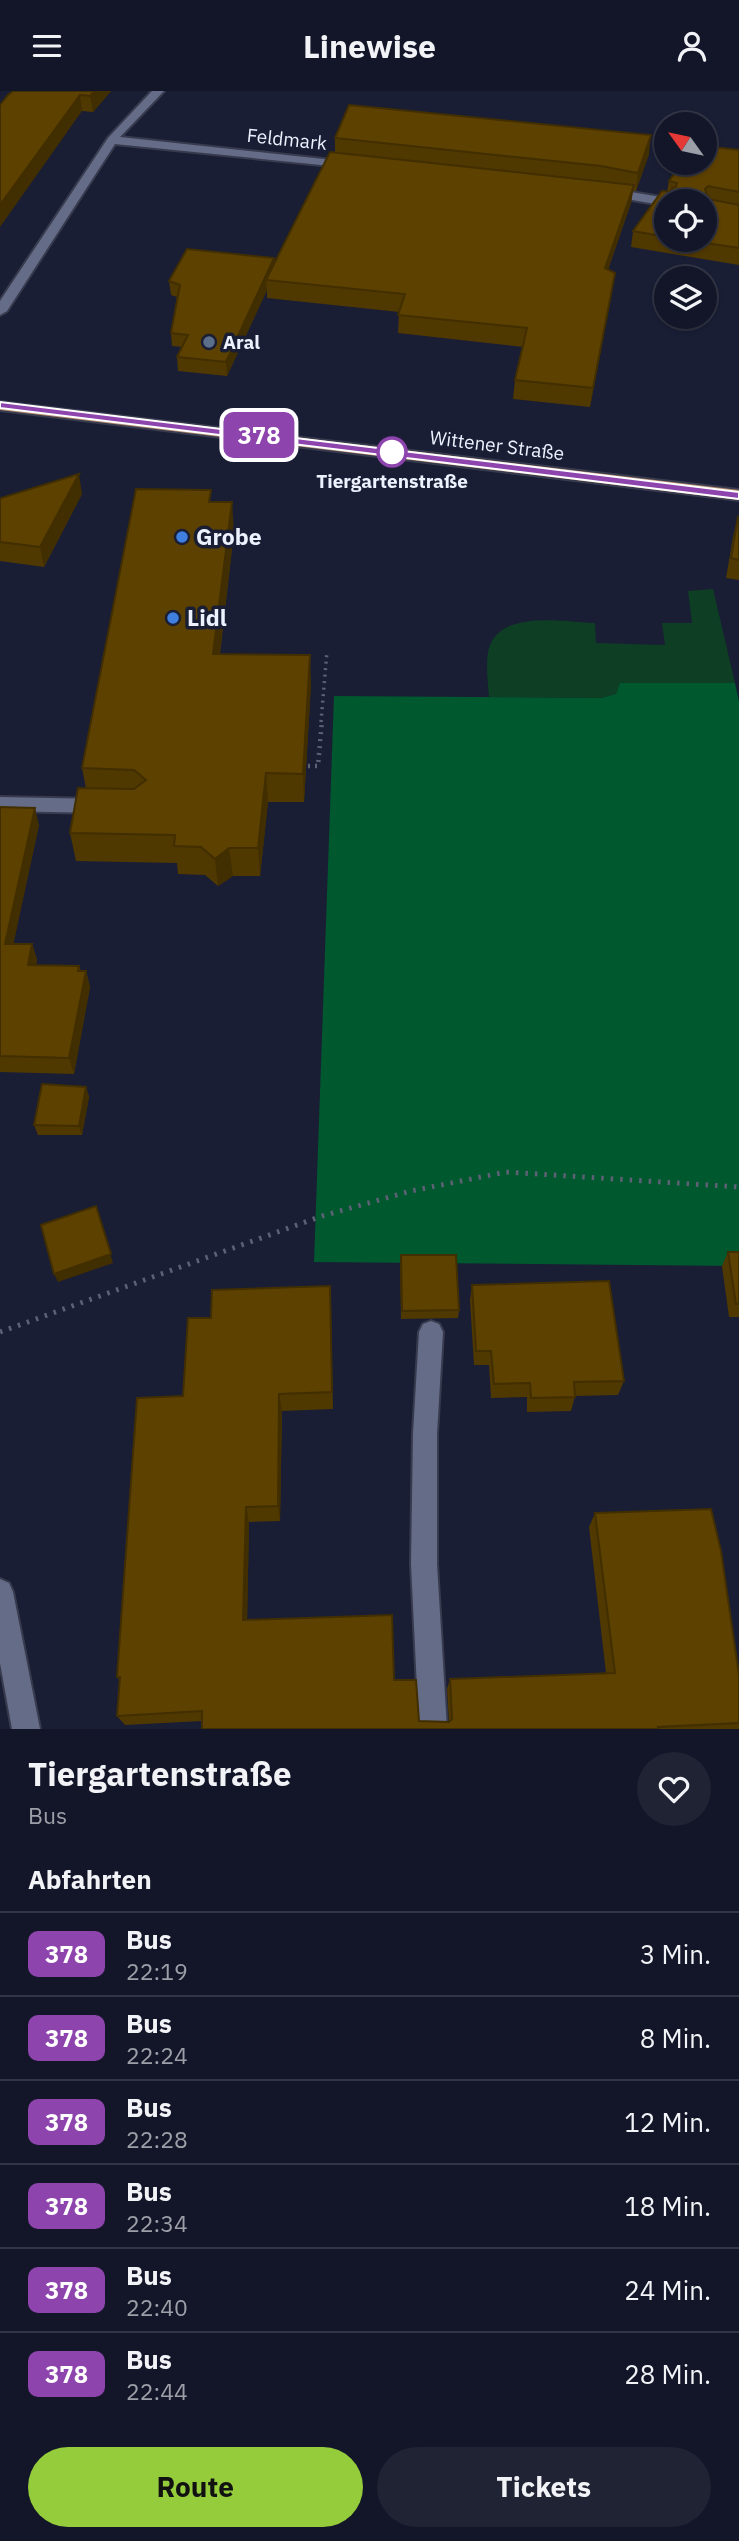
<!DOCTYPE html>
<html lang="de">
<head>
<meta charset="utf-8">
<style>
	:root { --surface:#131628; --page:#202334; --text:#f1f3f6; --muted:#9d9fa8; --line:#323545; --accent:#95cc3b }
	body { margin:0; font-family:"IBM Plex Sans",sans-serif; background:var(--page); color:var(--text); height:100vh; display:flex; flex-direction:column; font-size:26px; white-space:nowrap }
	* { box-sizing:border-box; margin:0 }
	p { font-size:23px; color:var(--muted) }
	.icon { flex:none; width:38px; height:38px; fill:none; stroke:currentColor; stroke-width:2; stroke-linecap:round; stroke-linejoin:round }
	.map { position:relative; height:1638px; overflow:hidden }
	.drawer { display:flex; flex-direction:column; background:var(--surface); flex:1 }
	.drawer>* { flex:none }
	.badge { padding:0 14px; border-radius:10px; font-size:24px; line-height:46px }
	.needle { width:46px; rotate:303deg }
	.buttons { position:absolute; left:654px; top:21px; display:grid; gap:14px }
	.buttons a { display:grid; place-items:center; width:63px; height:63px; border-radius:50%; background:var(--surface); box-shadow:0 2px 5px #0004,0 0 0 2px var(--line); font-size:35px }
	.map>.badge { position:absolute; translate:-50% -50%; box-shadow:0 0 0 4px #fff }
	h2 { padding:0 28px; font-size:26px; line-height:63px }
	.round { display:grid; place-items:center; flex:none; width:74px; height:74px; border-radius:37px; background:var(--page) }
	.head { display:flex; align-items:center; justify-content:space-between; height:119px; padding:0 28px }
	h1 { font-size:33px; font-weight:800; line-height:52px }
	.primary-button { display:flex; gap:14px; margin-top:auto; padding:14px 28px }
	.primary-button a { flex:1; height:80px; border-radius:42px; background:var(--accent); color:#111; font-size:28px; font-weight:800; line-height:80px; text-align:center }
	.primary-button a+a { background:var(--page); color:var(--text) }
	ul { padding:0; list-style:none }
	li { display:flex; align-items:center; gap:21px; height:84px; padding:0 28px; border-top:2px solid var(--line) }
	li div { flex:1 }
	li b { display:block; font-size:26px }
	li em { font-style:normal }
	li .badge { min-width:77px; font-weight:700; text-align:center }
	header { display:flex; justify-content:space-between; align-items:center; height:91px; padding:0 28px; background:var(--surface); font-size:32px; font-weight:800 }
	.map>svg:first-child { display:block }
</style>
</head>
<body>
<header><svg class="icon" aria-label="menu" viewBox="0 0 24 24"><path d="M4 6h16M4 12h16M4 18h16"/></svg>Linewise<svg class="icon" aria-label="person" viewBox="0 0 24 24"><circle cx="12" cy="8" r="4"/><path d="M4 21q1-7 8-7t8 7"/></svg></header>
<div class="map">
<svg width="739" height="1638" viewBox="0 0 739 1638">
	<rect width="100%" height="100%" fill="#191e35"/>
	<path fill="#0e3e23" d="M713 498 735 592H621L616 603 601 607 489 606C488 591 485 572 489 557 501 518 565 531 595 532L596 552 665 554 662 532H692L688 500Z"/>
	<path fill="#00582e" d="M620 592H735L739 611V1175L314 1171 334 605 601 607 616 603Z"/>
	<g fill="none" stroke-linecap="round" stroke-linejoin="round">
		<g stroke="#383b4e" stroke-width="4">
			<path id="service" d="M0 706 100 708 109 715 100 722 0 720Z
				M431 1230 439 1233 443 1241 437 1343V1473L447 1638H419L411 1473 413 1343 419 1241 423 1233Z"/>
		</g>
		<g stroke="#383b4e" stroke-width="4">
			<path id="minor" d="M152 0H164L120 46 351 71 357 74 351 77 115 53 7 220 0 224V210L108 47Z
				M607 97 667 107 672 110H667V115L603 104V98Z
				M0 1488 9 1492 13 1501 40 1638H12L0 1572Z"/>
		</g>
		<g stroke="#383b4e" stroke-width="4">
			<path id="primary" d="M0 311 739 399V409L0 319Z"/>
		</g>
		<path stroke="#5d6175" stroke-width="3.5" stroke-dasharray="2 4.5" stroke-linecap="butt" d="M321 631 327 560"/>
		<path stroke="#5d6175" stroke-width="4.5" stroke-dasharray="2 5" stroke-linecap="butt" d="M301 675H318L322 629"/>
		<path stroke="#5d6175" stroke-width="5" stroke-dasharray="2.5 7" stroke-linecap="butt" d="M0 1241 322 1125 411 1100 506 1081 739 1096"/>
		<use href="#service" fill="#656c88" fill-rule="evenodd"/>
		<use href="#minor" fill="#656c88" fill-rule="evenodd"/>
		<use href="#primary" fill="#b78f71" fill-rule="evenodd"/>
	</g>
	<path fill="#503801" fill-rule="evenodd" d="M13 0H111L93 21 82 20Z
		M335 47 649 63 636 100H633L631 112 608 179 612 201 590 316 513 308 515 289 523 256 398 242 399 221 267 207V199L227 285 178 280 177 266 182 256 172 255 171 242 177 206 171 204 169 190 274 167 275 172 335 61Z
		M739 59V174L631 156 633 140 667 101 669 90ZM667 110 705 149H667Z
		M82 403 44 476 0 470V409Z
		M212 411 234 441 220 563 311 593 304 711H268L260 785H233L218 795 205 784 178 783 177 772 76 770 70 742 86 697 82 677Z
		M738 426 739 427V489L726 487 733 446Z
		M0 716 39 734 13 853H32L37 869 36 874 79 875 81 880H86L90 896 74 983 0 981Z
		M86 996 89 1006 82 1044H38L34 1034Z
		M728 1161H739V1226H729L722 1175Z
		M400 1173 459 1219 458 1227 401 1228Z
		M472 1194 624 1290 618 1304 575 1305 571 1320 527 1321V1306L491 1307 489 1274H474L470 1209Z
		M331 1214 333 1318 282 1320 280 1430 249 1431 247 1529 394 1589 419 1630 449 1631 447 1598 450 1588 606 1582 589 1436 595 1422 739 1584V1638H202V1630L125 1634 117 1625 120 1590 117 1586 183 1305 211 1227Z"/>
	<path fill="#412e01" d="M95 0H111L93 21 90 5Z
		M80 4 82 20 0 136V114Z
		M651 44 649 63 636 100 638 82Z
		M634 94 631 112 602 195 605 177Z
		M274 167 275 181 266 189 267 199 227 285 226 271Z
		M615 182 612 201 590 316 593 297Z
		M79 383 82 403 44 476 40 456Z
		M232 411 234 441 216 592 213 563Z
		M310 564 311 593 304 711 303 683Z
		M266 682 268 711 260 785 258 757Z
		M35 717 39 734 10 869 5 853Z
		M229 757 233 785 218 795 215 768Z
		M32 853 37 869 33 890 28 874Z
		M86 880 90 896 74 983 69 967Z
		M86 996 89 1006 82 1044 79 1035Z
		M96 1115 113 1172 58 1191 54 1183Z
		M279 1303 282 1320 280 1430 278 1415Z
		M246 1416 249 1431 247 1541 243 1529Z"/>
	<path fill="#5d4101" stroke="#412e01" stroke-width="2" d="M13 0H95L90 5 80 4 0 114V14L8 4Z
		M349 14 651 44 638 82 601 75 335 47Z
		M705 55 739 59V101L708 95 705 98 708 108 739 114V157L686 149H705V110H667V146L633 140 662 100 671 101 672 97 676 96 677 92 669 90 682 72H705Z
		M330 61 634 94 605 177 615 182 593 297 515 289 527 237 398 224 405 203 266 189Z
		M187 158 274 167 226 271 177 266 188 244 171 242 180 194 169 190Z
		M79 383 40 456 0 451V409L1 407Z
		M136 398 211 399 209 411H232L213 563 310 564 303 683 266 682 258 757H229L215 768 201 756 174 755 175 744 70 742 78 697 134 698 146 689 134 679 82 677Z
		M738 426 739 427V469L731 467Z
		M0 716 35 717 5 853H32L28 874 79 875 78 880H86L69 967 0 965Z
		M42 993 86 996 79 1035 34 1034Z
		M96 1115 111 1163 54 1183 41 1134Z
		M728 1161H739V1213H736Z
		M401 1164H456L459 1219 402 1220Z
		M609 1190 624 1290 574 1291 575 1306 531 1307 530 1292 494 1293 491 1260H476L472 1194Z
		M330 1195 332 1301 279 1303 278 1415 246 1416 243 1529 392 1524 394 1589H416L419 1630 449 1631 452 1628 450 1588 615 1582 595 1422 711 1418 721 1460 739 1584V1632L658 1636 659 1638H202V1620L117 1625 120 1586H117L137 1307 183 1305 188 1227H211L212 1199Z"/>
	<path fill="#8e44ad" stroke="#fff" stroke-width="2" d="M0 311 739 401V408L0 317Z"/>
	<circle fill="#5c6f8a" stroke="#191e35" stroke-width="2.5" cx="209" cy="251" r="7"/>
	<circle fill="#fff" stroke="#8e44ad" stroke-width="3.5" cx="392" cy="361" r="14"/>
	<g fill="#3f7fe0" stroke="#191e35" stroke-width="2.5">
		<circle cx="182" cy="446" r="7"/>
		<circle cx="173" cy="527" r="7"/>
	</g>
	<g text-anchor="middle" stroke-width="7" stroke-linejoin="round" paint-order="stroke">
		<g font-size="19" fill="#eef2ff" stroke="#191e35">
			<text transform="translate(287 48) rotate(6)" y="7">Feldmark</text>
			<text transform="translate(497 354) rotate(7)" y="7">Wittener Straße</text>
		</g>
		<g font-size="19" font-weight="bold" fill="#eef2ff" stroke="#191e35" text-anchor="start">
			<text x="223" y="258">Aral</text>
		</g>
		<g font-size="19" font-weight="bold" fill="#eef2ff" stroke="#191e35">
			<text x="392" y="397">Tiergartenstraße</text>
		</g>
		<g font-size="23" font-weight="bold" fill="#eef2ff" stroke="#191e35" text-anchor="start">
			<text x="196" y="454">Grobe</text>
			<text x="187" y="535">Lidl</text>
		</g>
	</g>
</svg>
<div class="buttons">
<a><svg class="needle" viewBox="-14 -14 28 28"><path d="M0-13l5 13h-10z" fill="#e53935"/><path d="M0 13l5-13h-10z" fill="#9d9fa8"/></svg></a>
<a><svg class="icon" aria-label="locate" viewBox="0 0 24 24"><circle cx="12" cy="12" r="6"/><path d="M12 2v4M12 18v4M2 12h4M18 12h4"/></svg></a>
<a><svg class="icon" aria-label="layers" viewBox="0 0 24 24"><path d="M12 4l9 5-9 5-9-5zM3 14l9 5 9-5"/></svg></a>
</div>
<b class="badge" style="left:259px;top:344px;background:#8e44ad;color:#fff">378</b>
</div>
<section class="drawer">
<div class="head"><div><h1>Tiergartenstraße</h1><p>Bus</p></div><a class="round"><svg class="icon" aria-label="heart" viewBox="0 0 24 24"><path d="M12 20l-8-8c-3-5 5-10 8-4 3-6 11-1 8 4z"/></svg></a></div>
<h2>Abfahrten</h2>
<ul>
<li><span class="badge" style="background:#8e44ad;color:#fff">378</span><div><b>Bus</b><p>22:19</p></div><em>3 Min.</em></li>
<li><span class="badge" style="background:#8e44ad;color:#fff">378</span><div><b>Bus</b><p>22:24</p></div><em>8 Min.</em></li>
<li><span class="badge" style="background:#8e44ad;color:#fff">378</span><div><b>Bus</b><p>22:28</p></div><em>12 Min.</em></li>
<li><span class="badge" style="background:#8e44ad;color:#fff">378</span><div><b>Bus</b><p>22:34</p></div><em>18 Min.</em></li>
<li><span class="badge" style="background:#8e44ad;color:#fff">378</span><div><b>Bus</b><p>22:40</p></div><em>24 Min.</em></li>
<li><span class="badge" style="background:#8e44ad;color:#fff">378</span><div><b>Bus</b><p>22:44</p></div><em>28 Min.</em></li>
</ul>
<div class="primary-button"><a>Route</a><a>Tickets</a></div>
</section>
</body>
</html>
